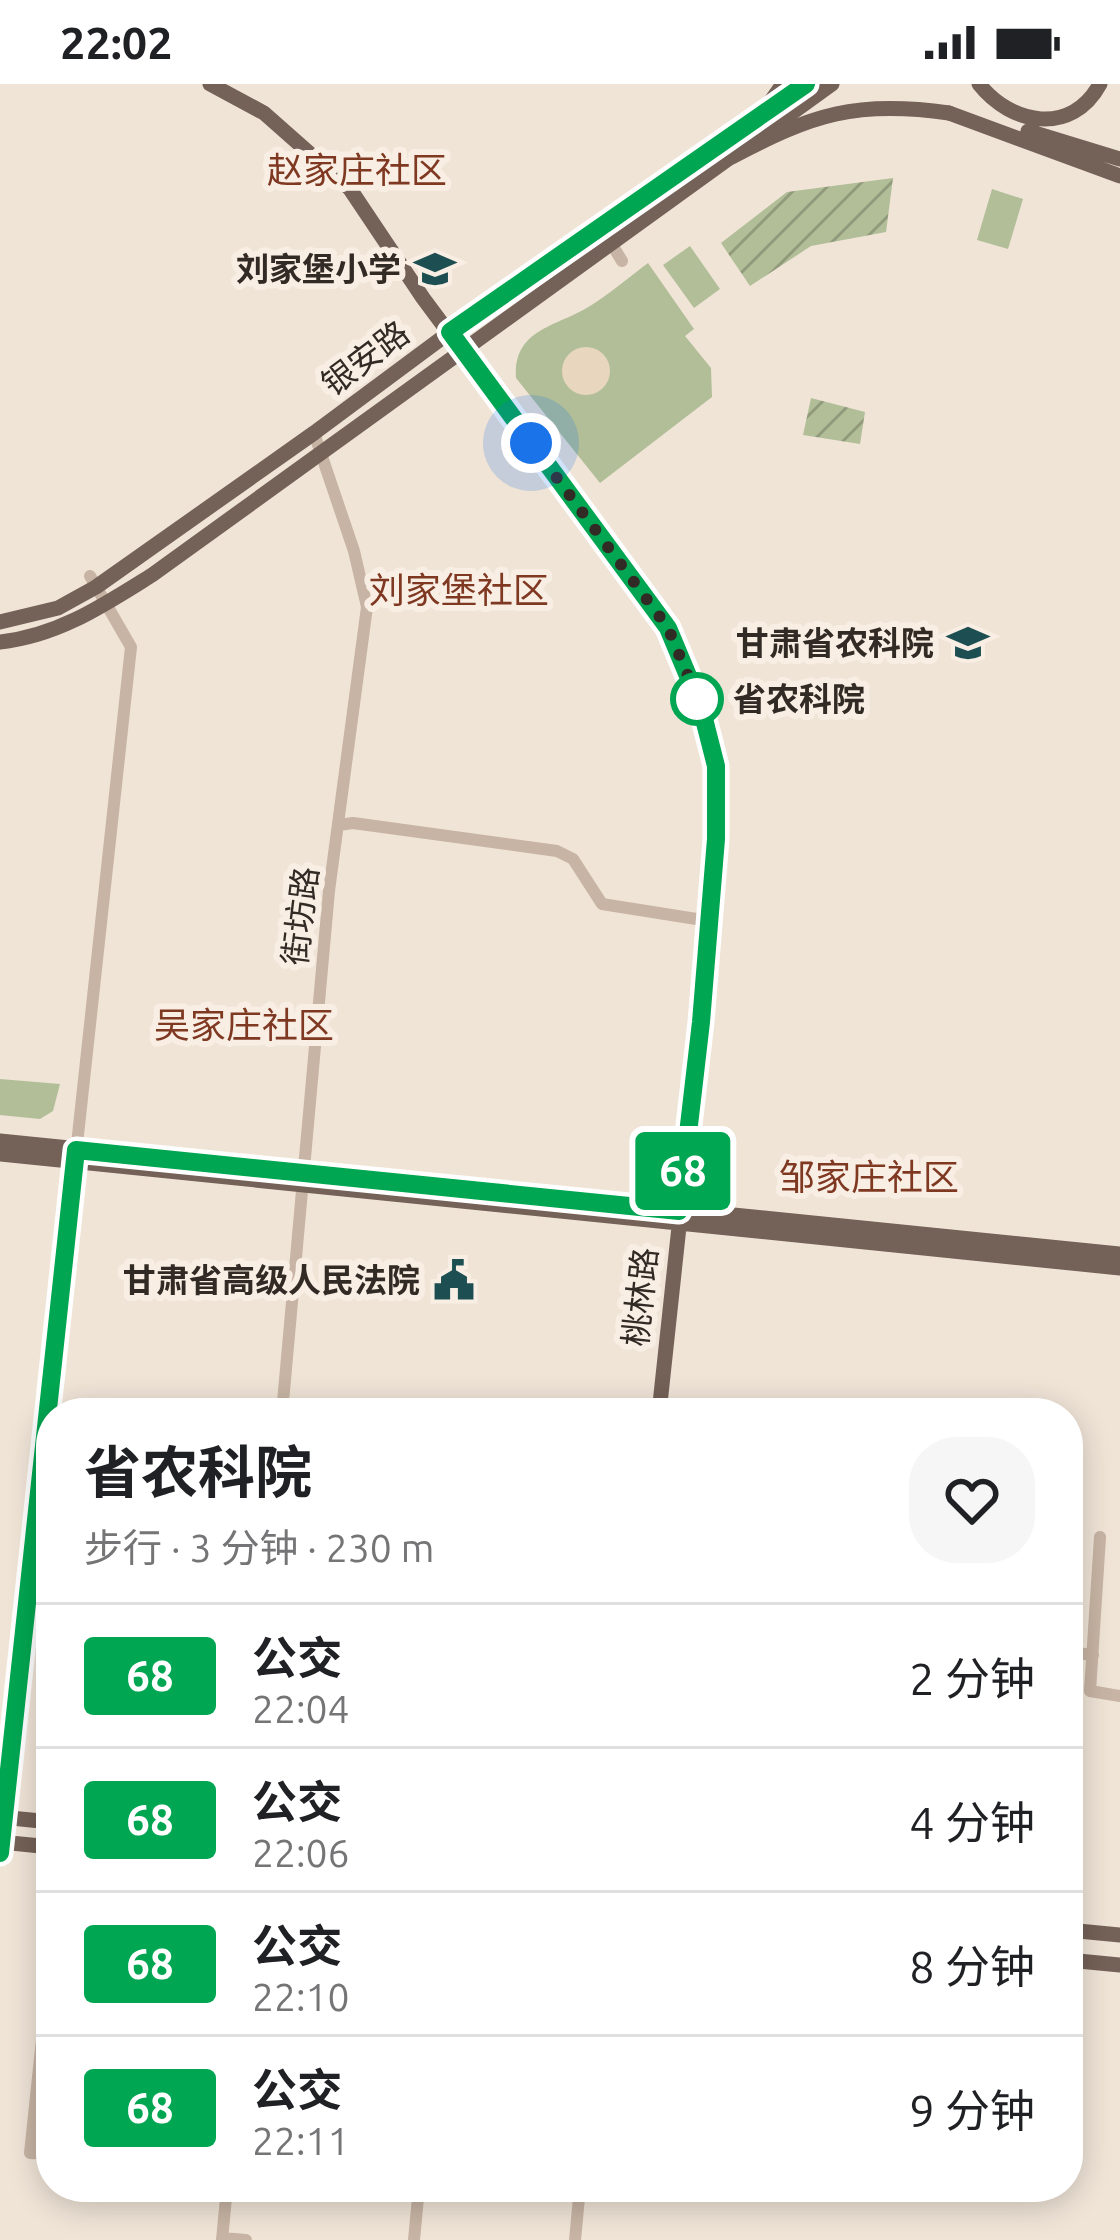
<!DOCTYPE html>
<html lang="zh">
<head>
<meta charset="utf-8">
<style>
	:root { --surface:#fff; --page:#f6f6f6; --text:#202124; --muted:#757577; --line:#e0e0e0 }
	body { margin:0; font-family:Ubuntu,"Noto Sans SC",sans-serif; background:var(--page); color:var(--text); height:100vh; display:flex; flex-direction:column; font-size:45px; white-space:nowrap }
	* { box-sizing:border-box; margin:0 }
	p { font-size:39px; color:var(--muted) }
	.icon { flex:none; width:66px; height:66px; fill:none; stroke:currentColor; stroke-width:2; stroke-linecap:round; stroke-linejoin:round }
	.map { position:relative; flex:1; overflow:hidden }
	.details { position:absolute; left:36px; top:1314px; width:1047px; height:804px; display:flex; flex-direction:column; background:var(--surface); border-radius:48px; box-shadow:0 6px 30px #0003 }
	.details>* { flex:none }
	.badge { padding:0 24px; border-radius:9px; font-size:42px; line-height:78px }
	.you { position:absolute; width:60px; height:60px; margin:-30px; border:9px solid #fff; border-radius:50%; background:#1a73e8; box-shadow:0 0 0 18px #1a73e833 }
	.map>.badge { position:absolute; translate:-50% -50%; box-shadow:0 0 0 6px #fff }
	.round { display:grid; place-items:center; flex:none; width:126px; height:126px; border-radius:48px; background:var(--page) }
	.head { display:flex; align-items:center; justify-content:space-between; height:204px; padding:0 48px }
	h1 { font-size:57px; font-weight:700; line-height:90px }
	ul { padding:0; list-style:none }
	li { display:flex; align-items:center; gap:36px; height:144px; padding:0 48px; border-top:3px solid var(--line) }
	li div { flex:1 }
	li b { display:block; font-size:45px }
	li em { font-style:normal }
	li .badge { min-width:132px; font-weight:700; text-align:center }
	.status { display:flex; justify-content:space-between; align-items:center; height:84px; padding:0 60px; background:var(--surface); direction:ltr }
	.status svg { height:33px; fill:currentColor }
	.map>svg:first-child { display:block }
</style>
</head>
<body>
<div class="status"><b>22:02</b><svg viewBox="0 0 49 12"><path d="M0 12V9h3v3zM5 12V6h3v6zM10 12V3h3v9zM15 12V0h3v12zM26 1h20v11H26zM47 4h2v5h-2z"/></svg></div>
<div class="map">
<svg width="1120" height="2156" viewBox="0 0 1120 2156">
	<defs>
		<pattern id="garden-furrows" width="10" height="10" patternUnits="userSpaceOnUse" patternTransform="scale(3)"><rect width="10" height="10" fill="#b1be98"/><path d="M-1 1l2-2M0 10L10 0M9 11l2-2" fill="none" stroke="#919b7c"/></pattern>
	</defs>
	<rect width="100%" height="100%" fill="#f0e4d7"/>
	<path fill="#b1be98" d="M992 105 1023 115 1008 165 977 156Z
		M690 162 720 205 694 224 663 181Z
		M648 179 694 245 685 252 711 284 712 313 600 399 516 294C513 247 553 243 585 225 607 212 628 194 648 179Z
		M0 995 60 1000 53 1027 40 1035 0 1031Z"/>
	<path fill="url(#garden-furrows)" d="M893 94 886 148 811 162 750 202 721 159 787 108Z
		M811 314 865 328 860 360 803 351Z"/>
	<path fill="#e8d6be" d="M562 287a24 24 0 1 1 48 0a24 24 0 1 1-48 0Z"/>
	<g fill="none" stroke-linecap="round" stroke-linejoin="round">
		<path stroke="#c7b4a4" stroke-width="12" d="M611 159 622 177
			M339 741 353 739 557 767 573 775 602 820 709 837
			M282 1329 329 807 367 523 354 467 314 349
			M1100 1453 1090 1607 1120 1612
			M33 1455 51 1457
			M1068 1568 1093 1571
			M0 1769 131 563 90 492
			M51 1870 30 2069 51 2070
			M222 2154 246 2156
			M222 2156 227 2103
			M414 2156 419 2103
			M575 2156 580 2103"/>
		<path stroke="#746157" stroke-width="15" d="M210 0 264 29 350 105 423 214 668 544 701 623 716 682V755L701 938 659 1329
			M979 0C1011 41 1072 52 1100 0
			M766 24 783 0
			M949 29 1120 92
			M1028 47 1120 75
			M0 538 58 524 96 503 314 349 450 248 806 0
			M0 558C58 552 104 521 152 491L832 0
			M0 1057 1120 1170
			M0 1070 1120 1184
			M0 1733 51 1738
			M0 1758 51 1763
			M1068 1846 1120 1851
			M1068 1876 1120 1881"/>
		<path stroke="#746157" stroke-width="15" d="M732 73C813 30 856 16 949 29"/>
	</g>
	<g fill="none" stroke-linecap="round" stroke-linejoin="round">
		<g stroke="#fff" stroke-width="27">
			<path id="line" d="M0 1769 76 1066 679 1127 701 938 716 755V682L701 623 668 544 450 248 806 0"/>
		</g>
		<use href="#line" stroke="#00a651" stroke-width="18"/>
		<path stroke="#322a25" stroke-width="12" stroke-dasharray="0 21.6" d="M531 359 668 544 701 623 697 615"/>
	</g>
	<defs>
		<g id="school-bare" transform="scale(3.24)"><path d="M0-5L7-2L0 1L-7-2ZM-4 1L0 2.5L4 1V4Q0 6-4 4Z" fill="#1d4e52" stroke="#f8eee3" stroke-width="2.5" paint-order="stroke"/></g>
		<g id="university-bare" transform="scale(3.24)"><path d="M0-5L7-2L0 1L-7-2ZM-4 1L0 2.5L4 1V4Q0 6-4 4Z" fill="#1d4e52" stroke="#f8eee3" stroke-width="2.5" paint-order="stroke"/></g>
		<g id="civic-bare" transform="scale(3.24)"><path d="M-.6-6.5H3V-4.5H.6V-3L4-1V1h2V6H-6V1h2V-1L-.6-3ZM-1.2 2.5V6h2.4V2.5Z" fill="#1d4e52" stroke="#f8eee3" stroke-width="2.5" paint-order="stroke"/></g>
	</defs>
	<g fill-rule="evenodd">
		<use href="#school-bare" x="435" y="185"/>
		<use href="#university-bare" x="968" y="559"/>
		<use href="#civic-bare" x="454" y="1196"/>
	</g>
	<circle fill="#fff" stroke="#00a651" stroke-width="6" cx="697" cy="615" r="24"/>
	<g text-anchor="middle" stroke-width="12" stroke-linejoin="round" paint-order="stroke">
		<g font-size="33" font-weight="bold" fill="#322a25" stroke="#f8eee3" text-anchor="end">
			<text x="401" y="197">刘家堡小学</text>
			<text x="934" y="571">甘肃省农科院</text>
			<text x="420" y="1208">甘肃省高级人民法院</text>
		</g>
		<g font-size="33" fill="#322a25" stroke="#f8eee3">
			<text transform="translate(365 274) rotate(-37)" y="12">银安路</text>
			<text transform="translate(300 832) rotate(-83)" y="12">街坊路</text>
			<text transform="translate(640 1213) rotate(-84)" y="12">桃林路</text>
		</g>
		<g font-size="33" font-weight="bold" fill="#322a25" stroke="#f8eee3" text-anchor="start">
			<text x="733" y="627">省农科院</text>
		</g>
		<g font-size="36" fill="#7f3821" stroke="#f8eee3">
			<text x="357" y="99">赵家庄社区</text>
			<text x="459" y="519">刘家堡社区</text>
			<text x="244" y="954">吴家庄社区</text>
			<text x="869" y="1106">邹家庄社区</text>
		</g>
	</g>
</svg>
<div class="you" style="left:531px;top:359px"></div>
<b class="badge" style="left:683px;top:1087px;background:#00a651;color:#fff">68</b>
<section class="details">
<div class="head"><div><h1>省农科院</h1><p>步行 · 3 分钟 · 230 m</p></div><a class="round"><svg class="icon" aria-label="heart" viewBox="0 0 24 24"><path d="M12 20l-8-8c-3-5 5-10 8-4 3-6 11-1 8 4z"/></svg></a></div>
<ul>
<li><span class="badge" style="background:#00a651;color:#fff">68</span><div><b>公交</b><p>22:04</p></div><em>2 分钟</em></li>
<li><span class="badge" style="background:#00a651;color:#fff">68</span><div><b>公交</b><p>22:06</p></div><em>4 分钟</em></li>
<li><span class="badge" style="background:#00a651;color:#fff">68</span><div><b>公交</b><p>22:10</p></div><em>8 分钟</em></li>
<li><span class="badge" style="background:#00a651;color:#fff">68</span><div><b>公交</b><p>22:11</p></div><em>9 分钟</em></li>
</ul>
</section>
</div>
</body>
</html>
